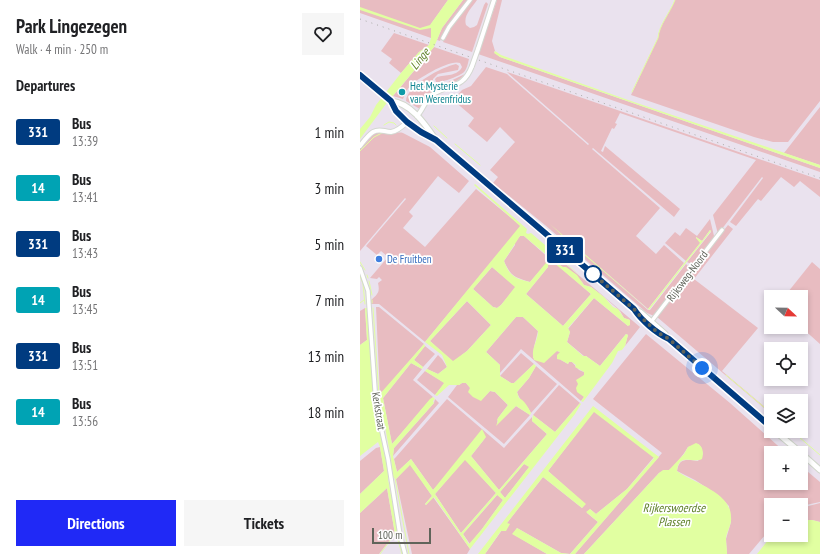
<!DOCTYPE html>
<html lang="en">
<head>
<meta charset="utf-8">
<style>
	:root { --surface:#fff; --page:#f6f6f6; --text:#202124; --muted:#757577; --accent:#2029f6 }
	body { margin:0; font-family:"PT Sans Narrow",sans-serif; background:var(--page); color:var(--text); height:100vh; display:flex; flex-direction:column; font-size:15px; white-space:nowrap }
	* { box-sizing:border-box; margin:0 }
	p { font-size:13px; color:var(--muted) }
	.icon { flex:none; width:22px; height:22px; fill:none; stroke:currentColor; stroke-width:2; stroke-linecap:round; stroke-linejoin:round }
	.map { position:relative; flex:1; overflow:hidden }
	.details { display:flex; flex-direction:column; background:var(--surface); width:360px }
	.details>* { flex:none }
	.badge { padding:0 8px; border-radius:3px; font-size:14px; line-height:26px }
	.needle { width:26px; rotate:112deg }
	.buttons { position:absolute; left:404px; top:290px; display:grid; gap:8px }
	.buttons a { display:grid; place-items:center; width:44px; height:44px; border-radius:0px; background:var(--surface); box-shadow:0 2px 6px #0003; font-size:20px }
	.scale { position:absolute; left:12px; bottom:10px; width:59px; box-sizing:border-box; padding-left:4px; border:2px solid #60645a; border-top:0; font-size:11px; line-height:14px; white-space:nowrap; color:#60645a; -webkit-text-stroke:3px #fff; paint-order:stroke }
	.you { position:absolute; width:20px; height:20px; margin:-10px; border:3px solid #fff; border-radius:50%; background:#1a73e8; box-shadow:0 0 0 6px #1a73e833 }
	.map>.badge { position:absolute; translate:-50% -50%; box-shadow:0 0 0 2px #fff }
	h2 { padding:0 16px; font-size:15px; line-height:36px }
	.round { display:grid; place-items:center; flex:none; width:42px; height:42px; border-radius:0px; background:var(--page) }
	.summary { display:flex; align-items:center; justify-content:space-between; height:68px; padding:0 16px }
	h1 { font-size:19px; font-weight:700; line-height:30px }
	.primary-button { display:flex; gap:8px; margin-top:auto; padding:8px 16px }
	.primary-button a { flex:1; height:46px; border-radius:0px; background:var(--accent); color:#fff; font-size:16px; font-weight:700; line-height:46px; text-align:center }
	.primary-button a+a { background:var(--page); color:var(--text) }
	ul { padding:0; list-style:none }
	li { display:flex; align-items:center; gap:12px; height:56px; padding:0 16px }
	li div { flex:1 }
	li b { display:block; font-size:15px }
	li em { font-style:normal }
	li .badge { min-width:44px; font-weight:700; text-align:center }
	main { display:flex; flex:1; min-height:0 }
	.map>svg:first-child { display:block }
</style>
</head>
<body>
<main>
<section class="details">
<div class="summary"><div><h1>Park Lingezegen</h1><p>Walk · 4 min · 250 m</p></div><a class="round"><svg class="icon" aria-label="heart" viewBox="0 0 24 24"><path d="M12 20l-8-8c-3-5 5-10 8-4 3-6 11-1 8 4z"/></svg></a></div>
<h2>Departures</h2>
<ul>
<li><span class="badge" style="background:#003b80;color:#fff">331</span><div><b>Bus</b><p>13:39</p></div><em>1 min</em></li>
<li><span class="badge" style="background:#00a3b4;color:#fff">14</span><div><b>Bus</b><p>13:41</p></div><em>3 min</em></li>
<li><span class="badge" style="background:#003b80;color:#fff">331</span><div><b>Bus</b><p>13:43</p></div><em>5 min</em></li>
<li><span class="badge" style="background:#00a3b4;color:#fff">14</span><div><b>Bus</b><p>13:45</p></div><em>7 min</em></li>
<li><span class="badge" style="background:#003b80;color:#fff">331</span><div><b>Bus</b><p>13:51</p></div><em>13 min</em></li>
<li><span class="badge" style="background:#00a3b4;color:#fff">14</span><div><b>Bus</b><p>13:56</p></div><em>18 min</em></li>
</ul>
<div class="primary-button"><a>Directions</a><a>Tickets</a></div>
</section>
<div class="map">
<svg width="460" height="554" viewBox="0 0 460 554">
	<rect width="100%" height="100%" fill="#eae2ee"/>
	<path fill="#e8bcc1" d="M0 0H88L71 24V38L0 13Z
		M103 0H109L87 26 80 41 77 40 82 28Z
		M112 0H117C112 8 103 15 106 25L110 28 114 27 117 25 124 5 126 2 128 4 112 52 83 42 93 24Z
		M137 0H142L132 41 135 51 134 52 140 57 460 168V172L118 54Z
		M315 0H460V101L428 142H413L394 137 271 95 298 38C299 25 310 13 315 0Z
		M34 33 69 45 59 52 41 73 29 63 32 59 21 51Z
		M74 47 109 59C108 63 107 69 104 72 100 76 81 83 76 82L75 79 77 77C85 75 98 76 102 67L100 63C90 59 59 78 51 85 47 89 45 94 43 99L33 96Z
		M96 64 99 66 98 70 78 74 73 79V82L76 85H82L105 74C96 85 82 85 71 93 66 97 63 103 60 109L46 101C47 85 82 67 96 64Z
		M126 67 147 74 228 145 229 144 147 72 460 180V197L440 181 434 187 421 177 401 201 398 199 376 226 370 222 403 178 402 177 358 234 353 215 396 160 260 113 255 123 257 124 254 129 252 128 241 151 243 152 245 146 320 209 314 217 233 148 232 149 300 208 276 236 296 254 304 245 324 263 288 309 190 224 288 310H290L326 264 329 267 330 270 294 316 287 313 185 225 133 183 138 177 130 170 155 142 140 127 127 142 108 126 114 118 93 100 102 90 111 86Z
		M460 107V165L424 153Z
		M20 132C24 133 29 134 33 134 37 133 39 132 43 133L70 147 109 181 99 193 78 176 49 212 53 216 43 228 65 247 116 189 161 226 65 342 19 304H11V300C18 294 20 292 18 283L22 280 19 277 17 279 10 278 28 257 21 251 17 255 6 246 46 199 45 198 0 251V149L15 133Z
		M350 219 354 236V239L333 265 327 262 351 232 350 230 342 241 336 237V238L341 242 326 261 305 243 315 232 320 236 326 228 337 236Z
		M368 225 373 229 334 279 398 328 362 371 411 412V414L297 317Z
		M160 236H164L190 259 170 282C155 277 151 277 144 261L155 245V242Z
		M196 256 280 327 265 346 268 335 266 334 240 366 226 356H224L207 342 210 332 208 329 234 298 268 326 270 320 264 318 260 311 244 297 231 287 224 285 222 282 196 262 194 259Z
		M193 261 231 294 203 326 166 294 188 267V265Z
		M452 262 460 269V344L441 327V297H424Z
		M132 267 156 287 141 305 137 308 133 307 113 289Z
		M107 301 131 325 107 351 93 362 70 341Z
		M16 307H19L64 344 20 395Z
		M5 308 7 340 0 345V311Z
		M156 317H163L178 331 174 347 173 358 197 351 200 352 201 360 208 364 209 362H212L219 370 224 372V375L218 384 224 397 221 401 161 349 139 374 140 365 126 352Z
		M286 334 370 403 426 453H411V483H441V466L460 482V502L441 506V505H411V528L389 554H367L366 539 371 522 369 506 359 496 335 480 317 471C319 457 328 460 338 461L343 454 341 447 338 444 328 447C324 454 315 466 309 470 306 471 302 471 299 473L224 554H215L302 453 233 399Z
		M65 346 75 354 63 367 54 360Z
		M161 353 174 364 154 383H151L140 376Z
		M78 355 82 359 87 367 78 374 67 369Z
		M51 363 62 369 53 380 73 397 70 400 32 444 23 398Z
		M176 366 197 384 171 413C167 404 160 402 157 392L169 378Z
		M65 371 85 383 75 395 57 380Z
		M102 383H106L121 400 130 391 135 392 148 405 138 418 137 424 156 406 170 415 144 444 88 397 97 385H99Z
		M199 385 220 403 195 432 173 415Z
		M75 399 79 403 33 456 34 448 74 403Z
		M87 399 144 448 172 417V421L187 434 139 490 111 456 126 437 73 490 51 459 37 472 34 459 36 457Z
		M234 411 294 457 267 489 236 514 230 509 227 513 238 522 210 554 201 553 157 528 153 534 187 554H125L147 523 183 477 222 508 225 504 188 471Z
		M20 447 24 471 0 494V461L16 448Z
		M105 459 136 493 101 533 75 494Z
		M50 464 72 496 65 504 66 505 73 497 110 549 107 554H52L36 479Z
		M164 464 170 466 145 498 140 492Z
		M27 488 35 534 19 554H0V513Z
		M138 494 143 500 122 529 110 544 103 534Z
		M460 503V522L452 520H441V508Z"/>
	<path fill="#e1ffa1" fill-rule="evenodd" d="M88 0H103L82 28 74 47 26 104 0 139V129L10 117 16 105 41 73 59 52 69 45 71 38V28L60 30 0 10V7L60 28 70 25Z
		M135 51 141 55 268 100 460 165V168L140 57 134 53Z
		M115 184 167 229 166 233 168 234 171 233 222 277 196 256 194 259 196 263 203 267H206L217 275 224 285 231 287 244 297 253 307 258 309 264 318 270 320V325L268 326 234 298 208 328 210 332 207 342 223 356H226L240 366 266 334 268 335 265 346 262 350 258 351 252 363 223 402 221 401 224 397 217 392 216 388 218 384 216 380 224 375V372L215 367 216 365 212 362H209L208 364 201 360 197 359V355L200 352 197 351 184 363 174 360C170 350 178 341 178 331L163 317H156L126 352 140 365V376L151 383H154L174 364 176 366 169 378 157 392 159 398C165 401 168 407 171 413L170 415 156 406 136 426 138 421 137 420 138 418 148 405 135 392 130 391 121 401 113 397 108 392 110 388 106 383H102L99 385H89L77 396 75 395 84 383 65 371 67 369 78 374 87 367 82 355 65 342 160 226 114 185ZM160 236H164L190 258 170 282C155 278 150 277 144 261ZM193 262 231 294 203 326 166 294 188 267V265ZM132 267 155 287 141 305 137 308 133 307 113 289ZM107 301 131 325 107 351 93 361 70 341Z
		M190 224 288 309 340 243 336 238V237L342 241 350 230 351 231 289 310 209 242Z
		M5 308H7L8 309 14 405 29 476 28 479 38 533 35 534 27 488 0 513V494L24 471 20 447 18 442 0 456V345L7 340Z
		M64 344 65 346 54 360 63 367 62 369 51 363 23 398 32 444 70 399 73 397 75 399 73 401 74 403 34 448 33 456 37 472 51 459 73 490 122 429 126 437 111 456 139 490 187 434 172 421 173 415 195 432 220 403 221 404 215 414 110 549 74 497 66 505 65 504 72 496 50 465 36 479 33 477 31 459 19 395ZM105 460 136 493 101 533 75 494ZM164 464 169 467 145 498 140 492ZM137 495 143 500 122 529 109 544 103 534Z
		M233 406 299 457 215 554H187L152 534 157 528 201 553 210 554 238 522 226 512 230 509 236 514 267 489 294 458 234 412 188 471 226 504 222 508 183 477 147 523 150 524 146 531H141L125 554H118Z
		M336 443C343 445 344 453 342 459 332 464 319 452 317 471 333 483 371 492 371 517 372 524 367 531 366 538 366 543 367 549 367 554H224L299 473 303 470H309L324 454 328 447Z
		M441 520H452L460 522V554H397L412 535H441Z"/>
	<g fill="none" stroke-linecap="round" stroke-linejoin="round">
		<path stroke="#e1ffa1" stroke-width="1" d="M272 92 298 38C299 25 310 13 315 0
			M24 125 29 122 34 123 36 125
			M74 126 87 138
			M95 144 120 165
			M0 151 14 137 22 133
			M0 262 5 270
			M7 275 8 278
			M0 276 3 284 5 304
			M9 281 12 295
			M12 300V303
			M0 303 4 300
			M13 308 19 395
			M366 375 411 413
			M432 431 460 455
			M35 478 49 554
			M36 533 42 554
			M20 554 35 534"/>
		<g stroke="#d3d7d0" stroke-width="5.5">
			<path id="minor" d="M83 38 89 27 110 0
				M0 268 8 291 16 404 28 459 40 535 45 554
				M291 322 362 230"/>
		</g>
		<g stroke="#d3d7d0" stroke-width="6">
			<path id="tertiary" d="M118 49 134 0
				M57 116C63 110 65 100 72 95 89 83 103 90 112 66
				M0 146C4 141 8 135 13 132 20 128 24 132 31 132 38 131 43 126 47 122"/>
		</g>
		<g stroke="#d1d7cc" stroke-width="7">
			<path id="secondary" d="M0 75 31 101 36 111 47 122 61 132 76 139
				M31 101C51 103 65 124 76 140L274 309C282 320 296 333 309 339L411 427
				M280 312 305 334
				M415 431 441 453
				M441 453 460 470"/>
		</g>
		<use href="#minor" stroke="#fff" stroke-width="3.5"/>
		<use href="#tertiary" stroke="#fff" stroke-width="4"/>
		<use href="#secondary" stroke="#fff" stroke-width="5"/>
		<path stroke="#abaca9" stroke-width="1" stroke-dasharray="1 5" stroke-linecap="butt" d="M0 19 460 178"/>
		<g stroke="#d3d7d0" stroke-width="6" stroke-linecap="butt">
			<path id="tertiary-bridge" d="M112 66 118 49"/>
		</g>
		<use href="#tertiary-bridge" stroke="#fff" stroke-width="4"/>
	</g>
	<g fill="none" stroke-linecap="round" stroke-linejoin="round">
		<g stroke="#fff" stroke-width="9">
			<path id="line" d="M0 75 31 101 36 111 47 122 61 132 76 140 274 309C281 320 296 333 309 339L411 427"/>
		</g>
		<use href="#line" stroke="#003b80" stroke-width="6"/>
		<path stroke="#60645a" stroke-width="4" stroke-dasharray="0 7.2" d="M233 274 232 273 274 309 282 318 297 332 309 339 342 368"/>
	</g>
	<circle fill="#0f9aa8" stroke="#fff" stroke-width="1.5" cx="42" cy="92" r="4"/>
	<circle fill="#3f7fe0" stroke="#fff" stroke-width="1.5" cx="19" cy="259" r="4"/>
	<circle fill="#fff" stroke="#003b80" stroke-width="2" cx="233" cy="274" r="8"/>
	<g text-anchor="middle" stroke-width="3.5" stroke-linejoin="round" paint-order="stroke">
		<g font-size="11" fill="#0d838f" stroke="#fff" text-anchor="start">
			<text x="50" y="90">Het Mysterie<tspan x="50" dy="13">van Werenfridus</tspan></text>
		</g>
		<g font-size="11" fill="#366cbe" stroke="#fff" text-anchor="start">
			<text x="27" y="263">De Fruitben</text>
		</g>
		<g font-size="11" fill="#60645a" stroke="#fff">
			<text transform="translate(327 276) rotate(-53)" y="4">Rijksweg-Noord</text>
			<text transform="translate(19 411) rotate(81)" y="4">Kerkstraat</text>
		</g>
		<g font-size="12" font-style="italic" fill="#5f812a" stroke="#fff">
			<text transform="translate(60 59) rotate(-52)" y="4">Linge</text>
			<text x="314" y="512">Rijkerswoerdse<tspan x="314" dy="14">Plassen</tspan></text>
		</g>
	</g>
</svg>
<div class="buttons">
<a><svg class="needle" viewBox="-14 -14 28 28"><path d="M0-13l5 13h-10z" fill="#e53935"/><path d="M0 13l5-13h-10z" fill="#757577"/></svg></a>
<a><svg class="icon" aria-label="locate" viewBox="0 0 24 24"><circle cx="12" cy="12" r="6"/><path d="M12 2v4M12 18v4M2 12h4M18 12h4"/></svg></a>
<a><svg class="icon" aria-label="layers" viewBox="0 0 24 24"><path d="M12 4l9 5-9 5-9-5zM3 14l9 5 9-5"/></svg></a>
<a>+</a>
<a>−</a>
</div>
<div class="scale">100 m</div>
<div class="you" style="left:342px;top:368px"></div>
<b class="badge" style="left:205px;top:250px;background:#003b80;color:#fff">331</b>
</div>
</main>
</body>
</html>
